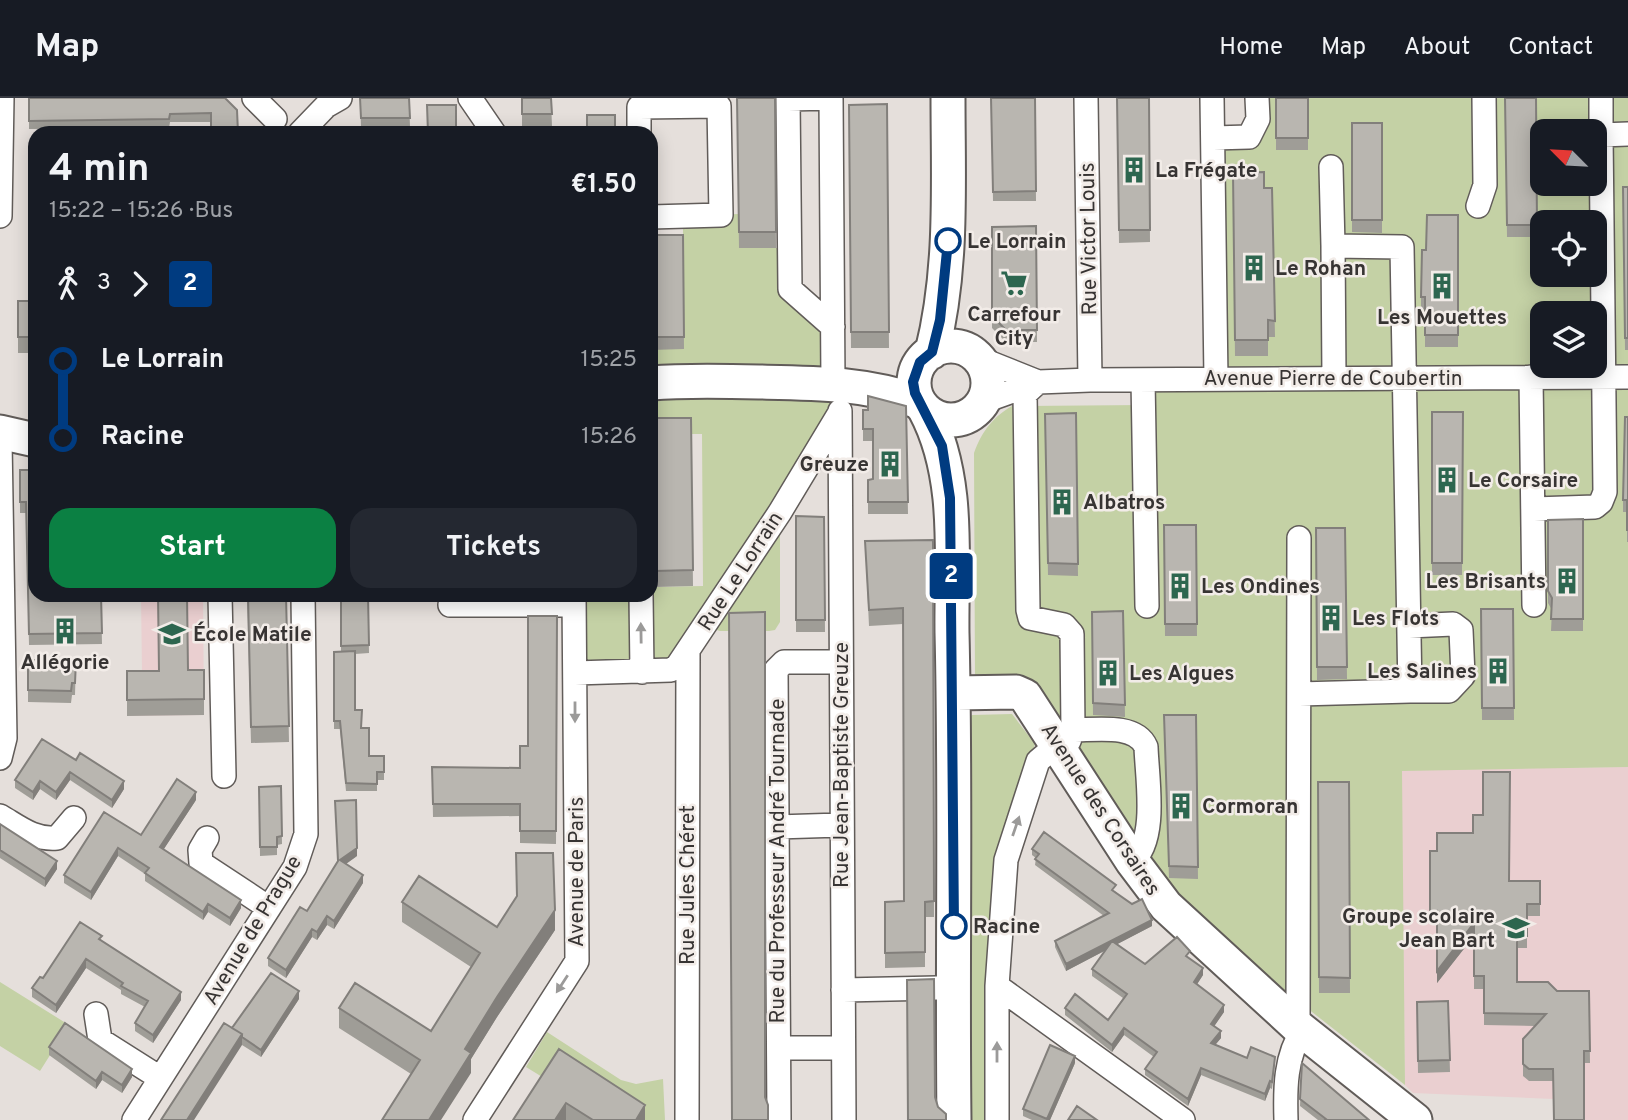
<!DOCTYPE html>
<html lang="en">
<head>
<meta charset="utf-8">
<style>
	:root { --surface:#171b24; --page:#242831; --text:#f1f3f6; --muted:#9ea1a6; --line:#363941; --accent:#0b8043 }
	body { margin:0; font-family:Overpass,sans-serif; background:var(--page); color:var(--text); height:100vh; display:flex; flex-direction:column; font-size:26px; white-space:nowrap }
	* { box-sizing:border-box; margin:0 }
	p { font-size:23px; color:var(--muted) }
	.icon { flex:none; width:38px; height:38px; fill:none; stroke:currentColor; stroke-width:2; stroke-linecap:round; stroke-linejoin:round }
	.map { position:relative; flex:1; overflow:hidden }
	.details { position:absolute; left:28px; top:28px; width:630px; height:476px; display:flex; flex-direction:column; background:var(--surface); border-radius:21px; box-shadow:0 4px 18px #0003 }
	.details>* { flex:none }
	.badge { padding:0 14px; border-radius:5px; font-size:24px; line-height:46px }
	.needle { width:46px; rotate:294deg }
	.fabs { position:absolute; left:1530px; top:21px; display:grid; gap:14px }
	.fabs a { display:grid; place-items:center; width:77px; height:77px; border-radius:14px; background:var(--surface); box-shadow:0 4px 18px #0003; font-size:35px }
	.map>.badge { position:absolute; translate:-50% -50%; box-shadow:0 0 0 4px #fff }
	.legs { display:flex; align-items:center; gap:10px; height:77px; padding:0 21px; font-size:23px }
	.legs p { margin-inline-start:auto }
	.headline { display:flex; align-items:center; justify-content:space-between; height:119px; padding:0 21px }
	h1 { font-size:38px; font-weight:700; line-height:52px }
	.primary-button { display:flex; gap:14px; margin-top:auto; padding:14px 21px }
	.primary-button a { flex:1; height:80px; border-radius:21px; background:var(--accent); color:#fff; font-size:28px; font-weight:700; line-height:80px; text-align:center }
	.primary-button a+a { background:var(--page); color:var(--text) }
	ul { padding:0 21px; list-style:none }
	li { display:flex; align-items:center; gap:24px; height:77px; font-size:26px }
	li i { display:grid; place-items:center; width:10px; height:100%; margin:0 9px; background:currentColor }
	li i::after { content:''; width:18px; height:18px; margin:-9px; border:5px solid; border-radius:50%; background:var(--surface) }
	li p { margin-inline-start:auto }
	li:first-child i { background:linear-gradient(#0000 50%,currentColor 0) }
	li:last-child i { background:linear-gradient(currentColor 50%,#0000 0) }
	header { display:flex; align-items:center; gap:42px; box-sizing:border-box; height:98px; padding:0 35px; background:var(--surface); border-bottom:2px solid var(--line) }
	header strong { font-size:33px }
	nav { display:flex; gap:38px; margin-inline-start:auto; font-size:24px }
	.map>svg:first-child { display:block }
</style>
</head>
<body>
<header>
<strong>Map</strong>
<nav><a>Home</a><a>Map</a><a>About</a><a>Contact</a></nav>
</header>
<div class="map">
<svg width="1628" height="1022" viewBox="0 0 1628 1022">
	<rect width="100%" height="100%" fill="#e5dfdb"/>
	<path fill="#eacfd0" d="M141 497H203L204 617 127 618V576L142 575Z
		M1628 669V1022H1554L1553 1001 1413 995 1405 987 1401 672Z"/>
	<path fill="#c4d1a5" fill-rule="evenodd" d="M1257 0H1628V669L1402 673 1405 987 1237 855 1202 824 1117 718 1043 595 1025 583 975 580 974 355C982 333 994 317 1016 306L1025 308 1143 307V292H1214L1213 40 1249 39ZM1542 33H1594V86H1542ZM1542 124H1594V177H1542ZM1542 215H1594V268H1542Z
		M739 116V150H790V191L833 229 846 286 780 414V524L775 532 769 533H720L704 528 678 567 575 575 574 497H651V489L703 488 702 336H651V252L683 149V118Z
		M1012 616 1035 646 1000 758 991 1022H967L966 623 972 617Z
		M0 884 69 927 40 973 0 948Z
		M547 934 621 982 636 986 663 981 665 1022H632L552 985 526 969Z"/>
	<g fill="none" stroke-linecap="round" stroke-linejoin="round">
		<g stroke="#615c59" stroke-width="26">
			<path id="street" d="M254 0 275 21
				M470 0 494 35
				M1086 0 1090 282
				M1212 0 1216 281
				M1601 0V37
				M300 35 326 8 340 0
				M639 35V9L719 8 721 117 651 119
				M1213 40 1249 39 1258 21 1257 0
				M1331 69 1333 148
				M1478 108 1485 87 1484 0
				M0 118 2 0
				M833 229 790 191 788 1 831 0 833 285
				M978 260 1038 284
				M1531 279 1534 507
				M1143 282 1147 508
				M1038 284 1025 296 1028 512 1030 520 1064 527 1072 536 1073 632 1069 643 1060 652
				M982 304 1038 284 1090 282 1628 279
				M840 313 844 1022
				M0 343 5 640 0 660
				M1534 411 1595 409 1601 404 1605 394 1601 37 1628 36
				M220 497 224 678
				M641 497 642 574
				M450 507H574
				M1409 528 1453 526 1461 532 1463 578 1449 593H1410
				M575 575 671 572 678 567 780 414 839 316
				M1299 596 1410 593 1402 149 1333 148 1334 280
				M1073 632C1095 632 1136 625 1146 649 1147 680 1158 743 1132 763
				M0 718C19 729 34 742 57 740L74 720
				M777 729 840 727
				M207 740 200 752 201 765 269 810
				M997 888 1183 1022
				M843 892 937 890
				M96 916 100 942 160 980
				M1298 929 1299 440
				M779 950H843
				M134 1022 295 769 306 736 303 497
				M475 1022 577 863 574 497
				M687 1022 688 553
				M779 1022 776 572 784 564H841
				M997 1022V888L1006 762 1038 663 1057 647
				M1286 1022C1285 991 1285 958 1303 932"/>
		</g>
		<g stroke="#615c59" stroke-width="37">
			<path id="secondary" d="M914 285a37 37 0 1 1 74 0a37 37 0 1 1-74 0Z
				M932 254C953 171 948 85 948 0
				M651 285C687 282 723 283 759 284 814 285 867 285 919 304
				M925 312C961 379 951 462 952 535 956 698 952 860 954 1022
				M0 334 35 342
				M954 595 1016 594 1025 598 1132 763 1166 808 1298 929 1415 1022"/>
		</g>
		<use href="#street" stroke="#fff" stroke-width="23"/>
		<use href="#secondary" stroke="#fff" stroke-width="33"/>
	</g>
	<path fill="#9f9d97" d="M29 0H225L211 24H170L169 30 29 31Z
		M360 0H409L410 29H361Z
		M522 0H551L552 29H522Z
		M737 0H775L776 150H739Z
		M991 0H1035L1036 103H993Z
		M1117 0H1149L1150 144 1119 145Z
		M1276 0H1308V52H1276Z
		M1505 0H1536L1537 139H1507Z
		M887 6 889 250H851L849 7Z
		M1352 25H1382V135L1352 134Z
		M1233 75 1264 90H1272L1275 239H1268V258H1235Z
		M1623 89H1628V252H1625Z
		M1458 117V249H1425V211L1421 212V199L1426 152Z
		M1036 128 1037 244H1006L992 230V129Z
		M651 137H683L684 251 651 252Z
		M18 203H35V255H18Z
		M906 308 908 416H868V382L873 381V343H863V312Z
		M1432 314H1463L1462 477H1432Z
		M1076 315 1078 478 1048 477 1045 316Z
		M1628 319V444H1627V414H1623V402Z
		M654 320H691L693 488 655 489Z
		M20 372H35V497H101L102 546 29 547 26 415H20Z
		M796 418 824 419 825 534H796Z
		M1583 421V533H1551L1552 512 1548 505V422Z
		M1164 427H1196L1197 538H1165Z
		M1316 430H1345L1347 581 1317 582Z
		M933 442 934 819H925V869L885 870V804L904 803 903 526 869 528 865 443Z
		M247 497H286L289 644 251 645Z
		M341 497H368L369 555 355 556V612L369 658H384V682H377V693H346L340 631H334V554H341Z
		M1481 511H1513L1514 622H1482Z
		M1123 513 1125 619 1093 617 1092 514Z
		M557 518 556 746 520 745V718L433 719 432 669 520 670 528 648Z
		M28 562H76L75 597H72L71 605 28 604Z
		M204 572V617L127 618V573Z
		M1164 617H1196L1198 781 1169 780Z
		M76 662 124 691 112 710 70 682 56 702 40 691 33 702 15 690V682Z
		M1318 684H1349L1350 895H1319Z
		M281 688 282 746 277 747V757L260 758 259 689Z
		M196 702 163 752 241 810 230 828 208 814 203 822 145 783V776L118 758 91 802 64 785V777L141 737Z
		M0 726 57 771 45 789 0 760Z
		M1473 735 1510 783H1540V818H1527V850H1517V884L1557 893H1589L1590 965H1584L1553 983H1529L1523 978V941L1535 928 1484 927V891H1474V838L1437 885V826H1430V753H1437Z
		M1032 751 1116 794 1152 828 1117 846 1145 866 1190 860 1203 877 1197 886 1224 914 1214 928 1221 940 1215 947 1247 960 1275 965 1272 991 1270 990 1265 1003 1201 977 1188 1008 1145 977V971L1154 959 1124 937 1112 954 1065 917V910L1108 922 1123 900 1092 878V871L1106 852 1066 873 1055 849V843L1104 818 1035 767 1036 760 1032 757Z
		M357 758 346 766 363 785 334 831 327 827 317 842 312 839 286 880 268 868V860L307 813 338 764Z
		M402 804 497 829 555 832 497 919 471 961V975L411 976 339 930V910L431 933 471 869 402 824Z
		M102 843 181 902 153 945 135 933V925L145 909 121 896V892L86 870 56 915 32 899V890L43 880Z
		M299 901 261 959 242 947 232 930Z
		M1448 903 1450 974 1418 975 1417 904Z
		M49 949 132 979 122 995 102 982 96 991 49 957Z
		M559 951 636 1022H513Z
		M1075 965 1050 1022H1032L1023 1018V1011Z
		M1302 965 1369 1022H1318L1300 1008Z"/>
	<path fill="#827f7b" d="M70 674V682L56 702V694Z
		M40 683V691L33 702V694Z
		M124 683V691L112 710V702Z
		M196 694V702L160 757V749Z
		M118 750V758L91 802V794Z
		M357 750V758L340 770V762Z
		M57 763V771L45 789V781Z
		M363 777V785L334 831V823Z
		M241 802V810L230 828V820Z
		M208 806V814L203 822V814Z
		M555 812V832L497 919 471 961V975L441 1022H429L465 951 497 899Z
		M327 818V827L317 842V834Z
		M1152 822V828L1066 873V866Z
		M1474 825V838L1437 885V873Z
		M312 831V839L286 880V872Z
		M86 861V870L56 915V907Z
		M1203 870V877L1194 891V884Z
		M299 893V901L261 959V952Z
		M181 894V902L153 945V937Z
		M1224 907V914L1211 933V926Z
		M1124 930V937L1112 954V947Z
		M1221 933V940L1211 952V945Z
		M242 936V947L194 1022H187Z
		M1075 958V965L1050 1022H1047Z
		M1201 970V977L1188 1008V1001Z
		M132 971V979L122 995V987Z
		M102 974V982L96 991V983Z
		M1270 983V990L1265 1003V996Z
		M566 1005V1022H555Z
		M645 1007V1022H636Z"/>
	<path fill="#b9b6b0" stroke="#827f7b" stroke-width="2" d="M29 0H225L237 12 238 35H211V15L170 16 169 21 29 23Z
		M360 0H409L410 20H361Z
		M522 0H551L552 16H522Z
		M737 0H775L776 134H739Z
		M991 0H1035L1036 93 993 94Z
		M1117 0H1149L1150 132H1119Z
		M1276 0H1308V40H1276Z
		M1505 0H1536L1537 127H1507Z
		M887 6 889 234H851L849 7Z
		M427 7H456V35H428Z
		M587 17H615V35H587Z
		M1352 25H1382V122H1352Z
		M322 31H350V35H322Z
		M1264 74V90H1272L1275 223 1268 222V242H1235L1233 75Z
		M1623 89H1628V240H1625Z
		M1427 117H1458V237H1425V199H1421L1422 152H1426Z
		M1036 128 1037 232H1006L992 218V129Z
		M651 137H683L684 239H651Z
		M18 203H35V239H18Z
		M868 298 906 308 908 404H868V382L873 381V331H863V312H868Z
		M1432 314H1463L1462 465H1432Z
		M1076 315 1078 466 1048 465 1045 316Z
		M1625 319H1628V432H1627V402H1623Z
		M654 320H691L693 472 655 473Z
		M20 372H35V497H101L102 535 29 536 26 404H20Z
		M796 418 824 419 825 522H796Z
		M1583 421V521H1551L1552 500 1548 493V422Z
		M1164 427H1196L1197 526H1165Z
		M1316 430H1345L1347 569H1317Z
		M933 442 934 803 925 804V854L885 855V804L904 803 903 510 869 512 865 443Z
		M158 497H187L188 572H204V601L127 602V573H159Z
		M248 497H286L289 628 251 629Z
		M341 497H368L369 547 341 548Z
		M1481 511H1513L1514 610H1482Z
		M1123 513 1125 607 1093 605 1092 514Z
		M765 514V999L768 1007V1022H732L729 515Z
		M528 518H557L556 733H520V706H433L432 669 520 670V648H528Z
		M355 553V612H362L361 630H369V658H384V674H377V686L346 685 340 623H334V554Z
		M28 562H76L75 585H72L71 593 28 592Z
		M1164 617H1196L1198 769 1169 768Z
		M42 641 76 662 80 655 124 683 112 702 70 674 56 694 40 683 33 694 15 682Z
		M1483 674H1510L1509 783H1540V806H1527V838H1517V884H1548L1557 893H1589L1590 953H1584V1022H1554L1553 971H1529L1523 966V941L1546 916 1484 915V878H1474V825L1437 873V813L1430 814V753H1437V735H1473V717H1483Z
		M177 681 196 694 160 749 241 802 230 820 208 806 203 814 145 775 149 770 118 750 91 794 64 777 104 714 141 737Z
		M1318 684H1349L1350 880 1319 879Z
		M281 688 282 738 277 739V749H260L259 689Z
		M356 702 357 750 340 762 363 777 334 823 327 818 317 834 312 831 286 872 268 860 300 809 307 813 338 763 335 703Z
		M0 726 57 763 45 781 0 752Z
		M1044 734 1116 787 1112 792 1132 806 1142 801 1152 822 1066 866 1055 843 1109 815 1035 761 1039 756 1032 751Z
		M516 755H553L555 812 497 899 465 951 471 955 429 1022H382L420 962 339 910 355 885 431 933 480 855 402 804 419 778 497 829 517 798Z
		M80 824 102 838 99 841 181 894 153 937 135 925 148 903 121 888 123 885 86 861 56 907 32 890 40 879 43 880Z
		M1177 839 1190 853 1186 858 1203 870 1194 884 1224 907 1211 926 1221 933 1211 945 1247 960 1251 949 1275 959 1272 984 1270 983 1265 996 1201 970 1188 1001 1145 971 1157 954 1124 930 1112 947 1065 910 1075 896 1108 922 1127 896 1092 871 1112 843 1145 866Z
		M271 875 299 893 261 952 242 939V936L232 930Z
		M934 881 935 999 938 1009 946 1016V1022H908L907 882Z
		M1448 903 1450 962 1418 963 1417 904Z
		M65 925 132 971 122 987 102 974 96 983 49 949Z
		M224 925 242 936 187 1022H161Z
		M1050 947 1075 958 1047 1021 1023 1011Z
		M559 951 645 1007 636 1022H593L566 1005 555 1022H513Z
		M1302 965 1369 1022H1325L1326 1021 1300 1001Z
		M1077 1008 1097 1022H1068Z"/>
	<defs><path id="oneway-solid" d="M-6-.8H1V-3.2L6.5 0L1 3.2V.8H-6Z" transform="scale(1.75)"/></defs>
	<g fill="#9b9a99">
		<use href="#oneway-solid" transform="translate(641 535) rotate(-91)"/>
		<use href="#oneway-solid" transform="translate(575 614) rotate(90)"/>
		<use href="#oneway-solid" transform="translate(1016 728) rotate(-71)"/>
		<use href="#oneway-solid" transform="translate(562 886) rotate(123)"/>
		<use href="#oneway-solid" transform="translate(997 954) rotate(-90)"/>
	</g>
	<g fill="none" stroke-linecap="round" stroke-linejoin="round">
		<g stroke="#fff" stroke-width="16">
			<path id="line-1" d="M948 143 940 222 932 254 920 264 913 284 915 295 942 348 950 400 954 828"/>
		</g>
		<use href="#line-1" stroke="#003b80" stroke-width="10"/>
	</g>
	<defs>
		<g id="building-bare" transform="scale(2.1)"><path d="M-4-6H4V6H1V3H-1V6H-4ZM-2.5-4.3h1.7v1.8h-1.7ZM.8-4.3h1.7v1.8H.8ZM-2.5-1h1.7V.8h-1.7ZM.8-1h1.7V.8H.8Z" fill="#2d664f" stroke="#f2ece8" stroke-width="2.5" paint-order="stroke"/></g>
		<g id="supermarket-bare" transform="scale(2.1)"><path d="M-6-5.5h2.5l.6 2H6L4.5 2H-2.5L-4.4-4H-6ZM-1.5 3.2a1.3 1.3 0 1 0 .1 0ZM3 3.2a1.3 1.3 0 1 0 .1 0Z" fill="#2d664f" stroke="#f2ece8" stroke-width="2.5" paint-order="stroke"/></g>
		<g id="school-bare" transform="scale(2.1)"><path d="M0-5L7-2L0 1L-7-2ZM-4 1L0 2.5L4 1V4Q0 6-4 4Z" fill="#2d664f" stroke="#f2ece8" stroke-width="2.5" paint-order="stroke"/></g>
	</defs>
	<g fill-rule="evenodd">
		<use href="#building-bare" x="1134" y="72"/>
		<use href="#building-bare" x="1254" y="170"/>
		<use href="#supermarket-bare" x="1014" y="185"/>
		<use href="#building-bare" x="1442" y="188"/>
		<use href="#building-bare" x="890" y="366"/>
		<use href="#building-bare" x="1447" y="382"/>
		<use href="#building-bare" x="1062" y="404"/>
		<use href="#building-bare" x="1567" y="483"/>
		<use href="#building-bare" x="1180" y="488"/>
		<use href="#building-bare" x="1331" y="520"/>
		<use href="#building-bare" x="65" y="533"/>
		<use href="#school-bare" x="172" y="536"/>
		<use href="#building-bare" x="1498" y="573"/>
		<use href="#building-bare" x="1108" y="575"/>
		<use href="#building-bare" x="1181" y="708"/>
		<use href="#school-bare" x="1516" y="830"/>
	</g>
	<g fill="#fff" stroke="#003b80" stroke-width="3.5">
		<circle cx="948" cy="143" r="12"/>
		<circle cx="954" cy="828" r="12"/>
	</g>
	<g text-anchor="middle" stroke-width="5" stroke-linejoin="round" paint-order="stroke">
		<g font-size="21" font-weight="bold" fill="#373433" stroke="#f2ece8" text-anchor="start">
			<text x="1155" y="79">La Frégate</text>
			<text x="1275" y="177">Le Rohan</text>
			<text x="1014" y="223" text-anchor="middle">Carrefour<tspan x="1014" dy="24">City</tspan></text>
			<text x="1442" y="226" text-anchor="middle">Les Mouettes</text>
			<text x="869" y="373" text-anchor="end">Greuze</text>
			<text x="1468" y="389">Le Corsaire</text>
			<text x="1083" y="411">Albatros</text>
			<text x="1546" y="490" text-anchor="end">Les Brisants</text>
			<text x="1201" y="495">Les Ondines</text>
			<text x="1352" y="527">Les Flots</text>
			<text x="193" y="543">École Matile</text>
			<text x="65" y="571" text-anchor="middle">Allégorie</text>
			<text x="1477" y="580" text-anchor="end">Les Salines</text>
			<text x="1129" y="582">Les Algues</text>
			<text x="1202" y="715">Cormoran</text>
			<text x="1495" y="825" text-anchor="end">Groupe scolaire<tspan x="1495" dy="24">Jean Bart</tspan></text>
		</g>
		<g font-size="21" fill="#373433" stroke="#f2ece8">
			<text transform="translate(1088 141) rotate(-91)" y="7">Rue Victor Louis</text>
			<text x="1333" y="287">Avenue Pierre de Coubertin</text>
			<text transform="translate(740 473) rotate(-57)" y="7">Rue Le Lorrain</text>
			<text transform="translate(841 667) rotate(-90)" y="7">Rue Jean-Baptiste Greuze</text>
			<text transform="translate(1101 711) rotate(57)" y="7">Avenue des Corsaires</text>
			<text transform="translate(777 763) rotate(-90)" y="7">Rue du Professeur André Tournade</text>
			<text transform="translate(576 774) rotate(-90)" y="7">Avenue de Paris</text>
			<text transform="translate(687 787) rotate(-90)" y="7">Rue Jules Chéret</text>
			<text transform="translate(252 832) rotate(-59)" y="7">Avenue de Prague</text>
		</g>
		<g font-size="21" font-weight="bold" fill="#373433" stroke="#f2ece8" text-anchor="start">
			<text x="967" y="150">Le Lorrain</text>
			<text x="973" y="835">Racine</text>
		</g>
	</g>
</svg>
<div class="fabs">
<a><svg class="needle" viewBox="-14 -14 28 28"><path d="M0-13l5 13h-10z" fill="#e53935"/><path d="M0 13l5-13h-10z" fill="#9ea1a6"/></svg></a>
<a><svg class="icon" aria-label="locate" viewBox="0 0 24 24"><circle cx="12" cy="12" r="6"/><path d="M12 2v4M12 18v4M2 12h4M18 12h4"/></svg></a>
<a><svg class="icon" aria-label="layers" viewBox="0 0 24 24"><path d="M12 4l9 5-9 5-9-5zM3 14l9 5 9-5"/></svg></a>
</div>
<b class="badge" style="left:951px;top:478px;background:#003b80;color:#fff">2</b>
<section class="details">
<div class="headline"><div><h1>4 min</h1><p>15:22 – 15:26 · Bus</p></div><b>€1.50</b></div>
<div class="legs"><svg class="icon" aria-label="walk" viewBox="0 0 24 24"><circle cx="13" cy="4" r="2"/><path d="M13 8l-2 6 4 7M11 14l-3 7M7 12l3-4h3l4 4"/></svg>3<svg class="icon" aria-label="forward" viewBox="0 0 24 24"><path d="M9 5l7 7-7 7"/></svg><b class="badge" style="background:#003b80;color:#fff">2</b></div>
<ul>
<li><i style="color:#003b80"></i><b>Le Lorrain</b><p>15:25</p></li>
<li><i style="color:#003b80"></i><b>Racine</b><p>15:26</p></li>
</ul>
<div class="primary-button"><a>Start</a><a>Tickets</a></div>
</section>
</div>
</body>
</html>
